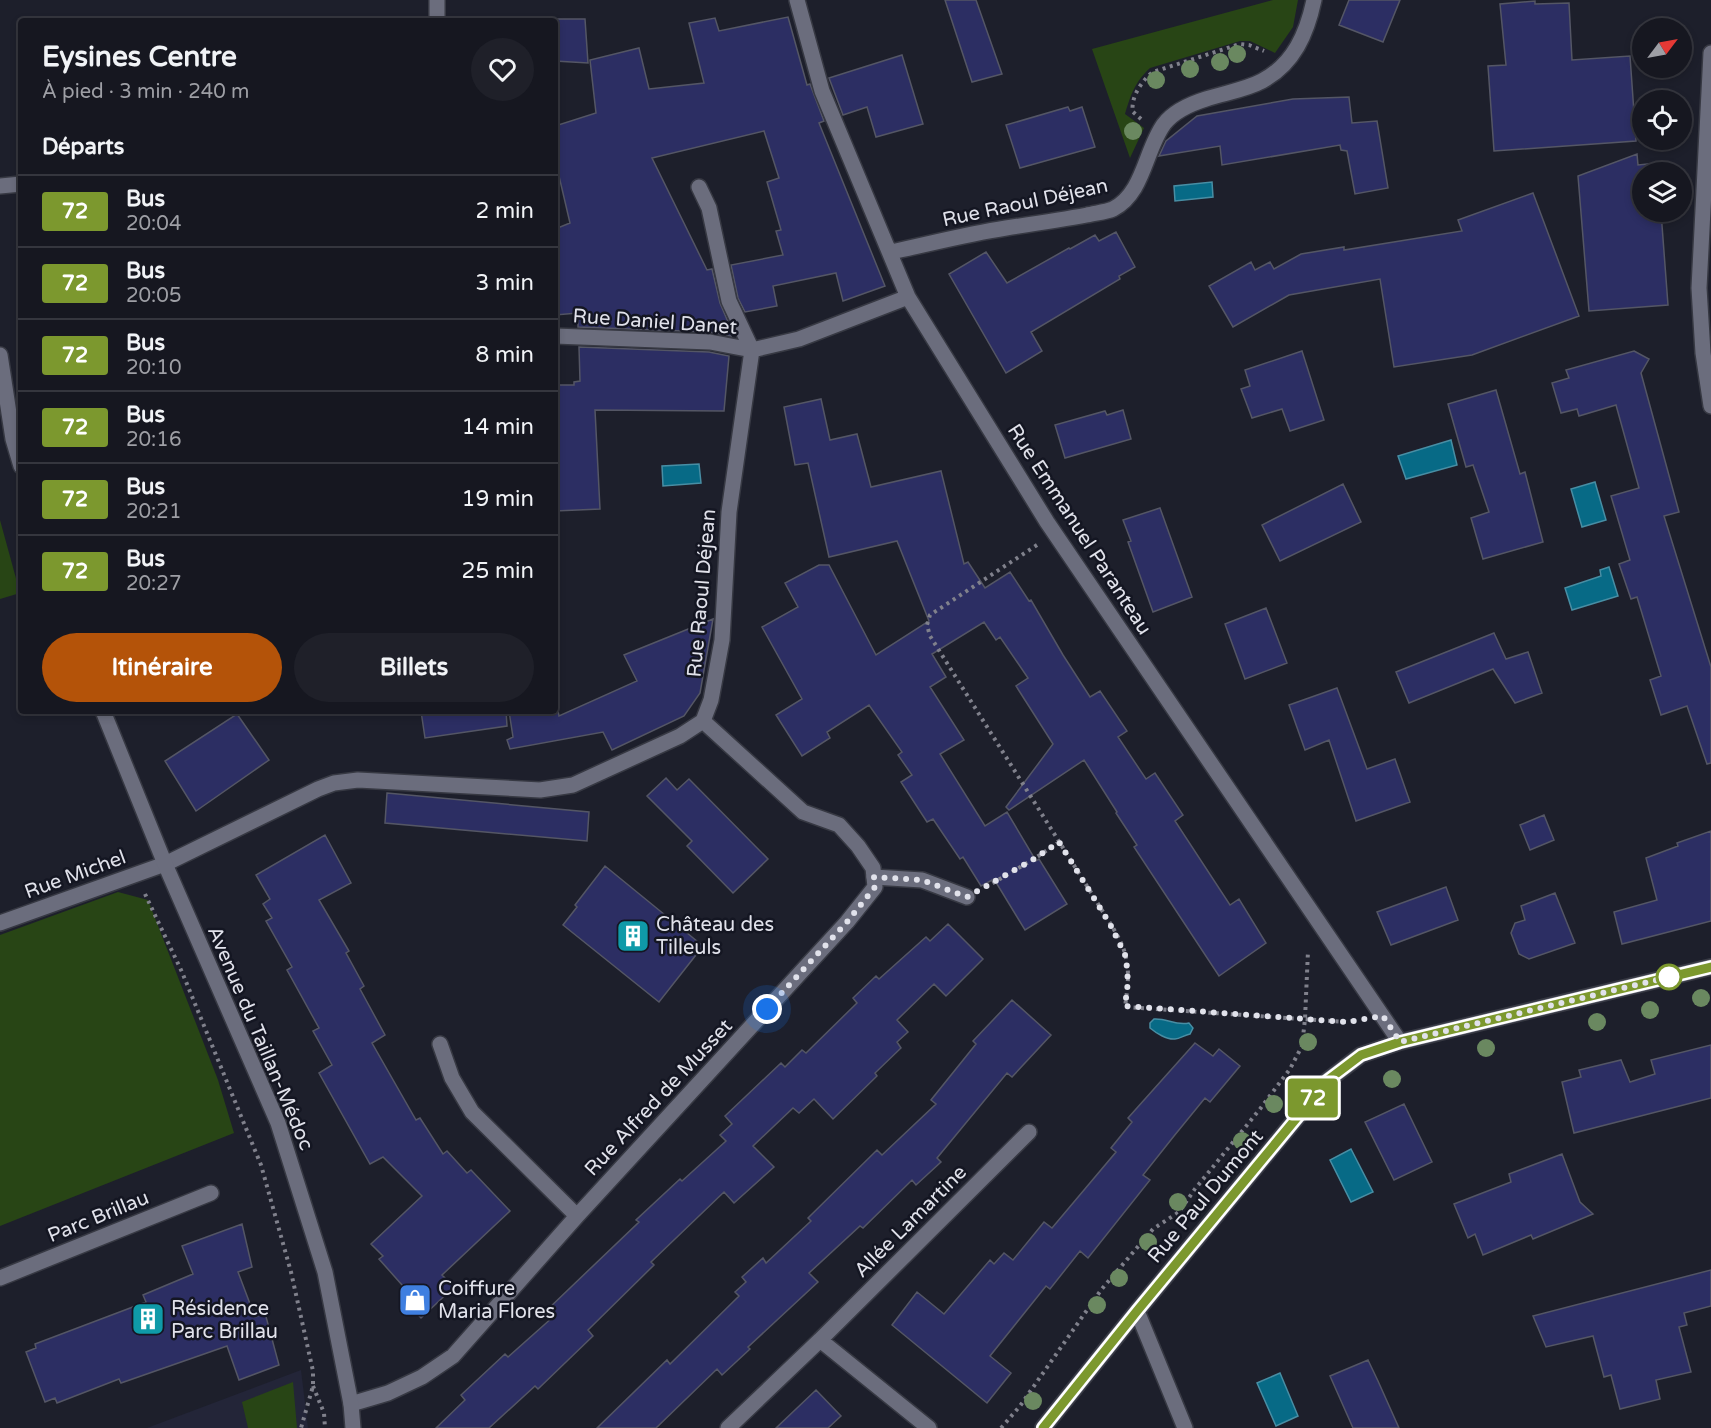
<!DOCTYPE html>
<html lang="fr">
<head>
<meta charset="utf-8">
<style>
	:root { --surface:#161720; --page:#1f2029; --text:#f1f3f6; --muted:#9e9fa5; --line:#35363e; --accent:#b45309 }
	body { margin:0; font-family:"Varela Round",sans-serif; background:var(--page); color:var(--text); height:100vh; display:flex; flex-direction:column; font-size:22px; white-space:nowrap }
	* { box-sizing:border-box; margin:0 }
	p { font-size:20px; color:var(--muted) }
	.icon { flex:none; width:33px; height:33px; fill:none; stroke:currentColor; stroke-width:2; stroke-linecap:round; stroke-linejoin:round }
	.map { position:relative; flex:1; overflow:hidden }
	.details { position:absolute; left:18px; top:18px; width:540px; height:696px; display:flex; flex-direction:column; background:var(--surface); border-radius:6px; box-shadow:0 3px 9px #0003,0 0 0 2px var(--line) }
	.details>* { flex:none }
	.badge { padding:0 12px; border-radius:4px; font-size:21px; line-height:39px }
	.needle { width:39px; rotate:58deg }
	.fabs { position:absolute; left:1632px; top:18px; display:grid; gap:12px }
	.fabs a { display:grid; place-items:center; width:60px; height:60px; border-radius:50%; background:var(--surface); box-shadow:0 3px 9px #0003,0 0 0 2px var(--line); font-size:30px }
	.you { position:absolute; width:30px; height:30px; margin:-15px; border:4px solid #fff; border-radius:50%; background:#1a73e8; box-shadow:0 0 0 9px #1a73e833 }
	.map>.badge { position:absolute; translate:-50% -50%; box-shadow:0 0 0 3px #fff }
	h2 { padding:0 24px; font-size:22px; line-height:54px }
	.round { display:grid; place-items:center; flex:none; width:63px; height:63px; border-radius:32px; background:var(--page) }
	.headline { display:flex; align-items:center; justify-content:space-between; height:102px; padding:0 24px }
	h1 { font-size:28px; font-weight:700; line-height:45px }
	.primary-button { display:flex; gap:12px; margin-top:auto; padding:12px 24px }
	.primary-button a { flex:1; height:69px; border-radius:36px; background:var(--accent); color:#fff; font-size:24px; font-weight:700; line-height:69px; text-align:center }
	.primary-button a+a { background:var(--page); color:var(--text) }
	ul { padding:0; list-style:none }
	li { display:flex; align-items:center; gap:18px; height:72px; padding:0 24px; border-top:2px solid var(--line) }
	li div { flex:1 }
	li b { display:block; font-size:22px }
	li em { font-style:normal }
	li .badge { min-width:66px; font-weight:700; text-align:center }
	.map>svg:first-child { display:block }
</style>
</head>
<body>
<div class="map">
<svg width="1711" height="1428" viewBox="0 0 1711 1428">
	<rect width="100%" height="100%" fill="#1d1f2b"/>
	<path fill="#232538" d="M301 1370 308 1428H147Z"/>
	<path fill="#284515" d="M1273 0H1298L1293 27 1275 53 1250 41H1240L1150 68C1135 82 1131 94 1125 114L1144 128 1130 158 1092 49Z
		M0 520 20 593 0 599Z
		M118 892 148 900 218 1080 234 1133 0 1226V935Z
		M293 1382 297 1428H248L242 1402Z"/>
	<path fill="#076a86" stroke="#488ea4" stroke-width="1.5" d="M1212 182 1213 197 1175 201 1174 186Z
		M1451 440 1457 465 1406 479 1398 456Z
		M699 464 701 483 663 486 662 466Z
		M1595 482 1606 520 1582 527 1571 489Z
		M1609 567 1618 596 1572 610 1565 588 1601 576 1600 570Z
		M1154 1019C1167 1018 1175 1026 1189 1023L1193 1028 1190 1034C1184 1035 1180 1039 1175 1039 1167 1040 1156 1033 1150 1028V1023Z
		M1351 1149 1373 1192 1351 1202 1330 1160Z
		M1280 1373 1298 1416 1276 1426 1257 1383Z"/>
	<path fill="#2c2e63" stroke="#545665" stroke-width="1.5" d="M945 0H976L1002 74 972 82Z
		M1349 0H1400L1383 42 1339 25Z
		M1535 1V4L1569 3 1572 60 1630 56 1636 141 1494 151 1488 66 1506 65 1500 4Z
		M788 17 807 85 810 84 824 121 819 123 885 286 843 301 836 273 773 286 777 306 745 312 738 298 731 265 783 255 776 231 781 230 767 182 779 178 764 131 652 158 707 270 712 269 720 303 731 329V336L710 332 578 327V313L555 315V229L570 223 555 159V126L596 113 590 60 639 48 649 89 704 83 689 23 715 18 719 31Z
		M555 19H585L588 63 555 61Z
		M902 55 923 124 876 137 867 107 843 115 829 78Z
		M1349 97 1352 123 1377 121 1388 188 1355 194 1347 151 1341 150 1340 145 1222 165 1220 146 1159 156 1166 141 1197 116 1293 99Z
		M1068 107 1070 111 1082 107 1095 147 1020 168 1006 125Z
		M1637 154 1638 165 1657 163 1658 172H1642V212H1661L1668 305 1589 311 1578 176Z
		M1533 193 1579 316 1472 355 1394 367 1380 279 1289 295 1233 327 1209 286 1251 262 1255 270 1270 262 1274 269 1301 254 1344 247V250L1462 231 1458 220Z
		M1116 232 1135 267 1119 276 1120 279 1031 332 1042 351 1006 373 949 274 986 252 1007 283 1069 248 1070 249 1095 235 1099 241Z
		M579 347 709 352 729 356 724 411 595 410 600 509 555 511V385H574V382L580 381Z
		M1302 351 1324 420 1290 431 1282 409 1252 418 1241 389 1250 386 1245 370Z
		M1634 351 1649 359 1641 373 1679 512 1664 516 1711 667V763L1707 764 1687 706 1661 715 1650 680 1661 676 1637 597 1631 599 1619 564 1630 560 1611 496 1639 488 1616 405 1579 416 1577 409 1561 413 1552 383 1569 378 1566 370Z
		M1496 390 1520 474 1525 472 1543 542 1483 559 1471 518 1489 512 1473 465 1466 467 1448 404Z
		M821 399 830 440 857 434 871 487 941 471 964 564 968 562 985 588 1010 572 1029 601 1031 600 1063 655 1090 697 1100 691 1127 731 1118 737 1146 779 1155 773 1183 815 1175 821 1230 905 1239 899 1266 943 1219 976 1134 847 1137 845 1116 813 1117 812 1084 760 1009 810 1006 807 1053 744 1016 686 1028 678 1000 637 996 640 984 622 932 654 946 677 930 687 964 740 940 754 985 826 1007 812 1036 861 1039 859 1067 904 1025 930 994 879 981 886 963 857 960 859 933 819 927 822 901 782 912 775 898 755 902 752 869 705 827 732 830 738 802 756 776 715 802 699 762 627 798 607 785 583 819 565H829L876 655 929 621 897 541 829 557 808 463 795 465 784 407Z
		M1123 410 1131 439 1065 458 1055 425 1105 411 1107 415Z
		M1343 484 1361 522 1280 561 1262 525Z
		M1160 508 1192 597 1153 612 1128 542 1131 541 1123 520Z
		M1266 608 1287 663 1245 679 1225 624Z
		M713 619 700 693 684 716 612 750 603 732 510 749 507 740 513 737 509 711H558L559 716 637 681 624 655Z
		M1494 633 1506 659 1528 652 1542 693 1515 703 1493 669 1409 703 1396 672Z
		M1337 688 1367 769 1395 759 1410 802 1356 821 1329 740 1305 750 1289 705Z
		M421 711H506L507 726 425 738Z
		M237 714 269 760 196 811 165 761Z
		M666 778 677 790 689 779 768 859 733 893 687 846 692 841 647 796Z
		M387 793 589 812 587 841 385 823Z
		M1544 815 1554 840 1530 850 1520 825Z
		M1711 831V921L1622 944 1614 912 1657 900 1646 858 1678 846 1677 843Z
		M325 835 351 883 319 900 349 951 346 953 364 986 360 989 385 1035 372 1043 416 1120 420 1118 443 1154 447 1151 467 1173 471 1170 510 1211 442 1275 454 1287 421 1318 404 1299 410 1294 379 1259 383 1256 371 1244 422 1196 383 1157 370 1164 319 1073 332 1065 313 1031 319 1028 287 970 292 967 266 921 272 918 263 904 270 899 256 875Z
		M605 866 703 946 659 1002 563 925 577 907 575 905Z
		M1446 887 1458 920 1391 945 1377 912Z
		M1555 893 1575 943 1529 959 1519 954 1511 933 1515 923 1525 920 1521 906Z
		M948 924 983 959 946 996 934 984 897 1020 908 1032 897 1042 901 1048 875 1073 877 1076 833 1119 814 1099 799 1113 793 1108 753 1146 774 1167 734 1203 724 1192 651 1262 654 1265 588 1330 593 1336 538 1389 535 1386 489 1428H436L465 1400 461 1395 505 1354 508 1357 553 1317 547 1310 639 1222 636 1220 680 1179 682 1181 726 1141 720 1135 732 1124 725 1116 781 1063 785 1067 802 1050 806 1053 857 1003 853 998 876 976 879 979 926 937 930 941Z
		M1012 1000 1051 1035 1012 1077 1007 1073 937 1158 941 1162 916 1185 912 1180 863 1228 860 1226 809 1273 818 1282 748 1347 750 1349 722 1375 717 1369 656 1428H597L667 1360 670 1364 739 1296 735 1292 746 1282 742 1277 763 1258 766 1263 811 1221 808 1218 877 1150 882 1155 936 1104 931 1100 976 1044 973 1041Z
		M1195 1043 1213 1056 1219 1049 1240 1066 1210 1102 1205 1098 1174 1136 1143 1175 1150 1180 1088 1258 1080 1251 1050 1289 1046 1286 990 1356 1011 1373 987 1403 892 1325 917 1292 944 1314 990 1260 994 1264 1004 1253 1013 1260 1044 1222 1052 1228 1116 1152 1111 1148 1132 1122 1128 1118Z
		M1711 1045V1098L1574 1133 1562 1082 1581 1077 1579 1070 1621 1060 1630 1082 1655 1074 1651 1060Z
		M1404 1104 1432 1162 1394 1180 1365 1122Z
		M1562 1154 1580 1202 1593 1214 1533 1239 1531 1235 1483 1255 1475 1234 1468 1238 1454 1204 1511 1182 1509 1174Z
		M242 1224 252 1267 238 1272 255 1317 265 1313 279 1365 239 1380 227 1346 121 1383 119 1379 57 1403 55 1398 45 1402 26 1352 36 1348 35 1344 146 1302 143 1295 193 1274 182 1246Z
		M1711 1270V1306L1684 1313 1687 1325 1679 1327 1691 1372 1656 1380 1660 1399 1620 1409 1611 1375 1604 1377 1593 1336 1546 1347 1533 1316Z
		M1368 1360 1378 1381 1399 1428H1353L1330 1376Z
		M816 1390 841 1416 828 1428H776Z"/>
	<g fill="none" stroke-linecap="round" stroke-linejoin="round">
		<g stroke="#373943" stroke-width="18">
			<path id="lane" d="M874 877 922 880 967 897
				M0 1278 211 1193"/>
		</g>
		<g stroke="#373943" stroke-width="18">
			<path id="street" d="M797 0 822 91 908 297 1047 522 1400 1042
				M437 21V0
				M0 186 21 184
				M699 187 709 208 729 301 752 350
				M891 252C929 244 967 234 1006 228 1033 224 1060 220 1087 215 1095 213 1106 212 1113 209 1144 193 1145 150 1164 124 1174 111 1190 104 1206 99 1224 93 1245 90 1262 81 1294 64 1307 33 1314 0
				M555 336 710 342 752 350 799 339 908 297
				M0 923 165 864 318 789 334 783 358 780 540 790 573 785 680 736 703 721 711 700 722 640 729 512 752 350
				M440 1044 452 1078 472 1112 577 1216
				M1137 1311 1185 1428
				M820 1340 1029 1132
				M351 1404 388 1393 422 1377 453 1356 577 1216 847 922 875 887 873 868 858 846 839 825 803 812 703 721
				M728 1428 820 1340 929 1428
				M1043 1428 1137 1311 1328 1080 1361 1055 1400 1042 1711 967"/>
		</g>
		<g stroke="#373943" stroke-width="18">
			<path id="secondary" d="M1711 53 1699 288 1703 353 1711 406
				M0 355 13 439 21 466
				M103 711 165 864 278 1123 325 1272 351 1404 353 1428"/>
		</g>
		<path stroke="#80818c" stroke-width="4" stroke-dasharray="3 4.5" stroke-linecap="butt" d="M1141 119 1133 112C1130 98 1142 80 1153 72L1240 44 1249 45 1264 51
			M1037 545 930 615 927 625 930 636 1097 902C1106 918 1123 940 1126 958 1130 974 1127 991 1125 1007L1347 1022 1357 1020
			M986 887 1034 859 1059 842
			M145 894 182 972 261 1165 291 1272 313 1371V1386L301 1428
			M313 1386 324 1413 325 1428
			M1001 1428 1020 1406 1101 1290 1153 1229 1179 1212 1195 1189 1260 1109 1290 1069 1302 1046 1305 1019 1308 951"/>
		<use href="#lane" stroke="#6b6d7d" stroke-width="15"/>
		<use href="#street" stroke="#6b6d7d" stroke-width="15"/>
		<use href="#secondary" stroke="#6b6d7d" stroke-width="15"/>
	</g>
	<g fill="#6a8860">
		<circle cx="1237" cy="54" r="9"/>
		<circle cx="1220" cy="62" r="9"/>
		<circle cx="1190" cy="69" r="9"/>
		<circle cx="1156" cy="80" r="9"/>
		<circle cx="1133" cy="131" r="9"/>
		<circle cx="1701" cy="998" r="9"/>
		<circle cx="1650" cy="1010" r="9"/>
		<circle cx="1597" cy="1022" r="9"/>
		<circle cx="1308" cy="1042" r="9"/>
		<circle cx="1486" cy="1048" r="9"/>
		<circle cx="1392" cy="1079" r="9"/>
		<circle cx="1274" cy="1104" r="9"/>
		<circle cx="1242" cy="1141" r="9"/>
		<circle cx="1178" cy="1202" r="9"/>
		<circle cx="1148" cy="1242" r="9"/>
		<circle cx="1119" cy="1278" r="9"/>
		<circle cx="1097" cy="1305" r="9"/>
		<circle cx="1033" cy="1401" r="9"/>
	</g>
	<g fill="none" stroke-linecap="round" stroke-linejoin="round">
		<g stroke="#fff" stroke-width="14">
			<path id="line" d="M1043 1428 1137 1311 1328 1080 1361 1055 1400 1042 1711 967"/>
		</g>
		<use href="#line" stroke="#7c982e" stroke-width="9"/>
		<path stroke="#e1e2eb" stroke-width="6" stroke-dasharray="0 10.8" d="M767 1009 847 922 875 887 874 877 922 880 967 897 1034 859 1059 842 1110 924 1126 957 1128 982 1125 1006 1347 1022 1383 1016 1400 1042 1669 977"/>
	</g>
	<defs>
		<g id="building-square" transform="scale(1.725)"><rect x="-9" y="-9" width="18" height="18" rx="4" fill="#0f9aa8" stroke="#141622"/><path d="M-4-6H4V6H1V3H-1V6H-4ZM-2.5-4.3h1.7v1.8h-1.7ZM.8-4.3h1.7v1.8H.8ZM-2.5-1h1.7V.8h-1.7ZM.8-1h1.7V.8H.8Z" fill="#fff"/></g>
		<g id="shop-square" transform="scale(1.725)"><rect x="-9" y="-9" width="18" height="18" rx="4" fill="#3f7fe0" stroke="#141622"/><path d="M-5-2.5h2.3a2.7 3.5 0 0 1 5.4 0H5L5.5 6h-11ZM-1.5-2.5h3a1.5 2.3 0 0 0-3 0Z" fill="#fff"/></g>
	</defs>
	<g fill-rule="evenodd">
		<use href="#building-square" x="633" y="936"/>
		<use href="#shop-square" x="415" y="1300"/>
		<use href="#building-square" x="148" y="1319"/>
	</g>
	<circle fill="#fff" stroke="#7c982e" stroke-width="3" cx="1669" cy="977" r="12"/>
	<g text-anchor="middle" stroke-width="5" stroke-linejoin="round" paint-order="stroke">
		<g font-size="20" fill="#e1e2eb" stroke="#141622">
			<text transform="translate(1025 202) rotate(-12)" y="7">Rue Raoul Déjean</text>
			<text transform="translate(655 321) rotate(4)" y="7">Rue Daniel Danet</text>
			<text transform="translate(1080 529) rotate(57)" y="7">Rue Emmanuel Paranteau</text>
			<text transform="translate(701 593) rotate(-85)" y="7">Rue Raoul Déjean</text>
			<text transform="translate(75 874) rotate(-20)" y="7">Rue Michel</text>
			<text transform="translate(261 1038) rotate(67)" y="7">Avenue du Taillan-Médoc</text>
			<text transform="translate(658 1097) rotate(-47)" y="7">Rue Alfred de Musset</text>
			<text transform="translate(1205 1196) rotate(-50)" y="7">Rue Paul Dumont</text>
			<text transform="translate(98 1216) rotate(-22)" y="7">Parc Brillau</text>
			<text transform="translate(910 1221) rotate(-45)" y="7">Allée Lamartine</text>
		</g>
		<g font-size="20" fill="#e1e2eb" stroke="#141622" text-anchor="start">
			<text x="656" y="931">Château des<tspan x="656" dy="23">Tilleuls</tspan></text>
			<text x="438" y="1295">Coiffure<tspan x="438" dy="23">Maria Flores</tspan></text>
			<text x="171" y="1315">Résidence<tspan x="171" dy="23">Parc Brillau</tspan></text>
		</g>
	</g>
</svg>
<div class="fabs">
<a><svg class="needle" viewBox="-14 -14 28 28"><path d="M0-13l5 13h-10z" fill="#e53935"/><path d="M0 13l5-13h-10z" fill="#9e9fa5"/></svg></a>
<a><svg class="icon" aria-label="locate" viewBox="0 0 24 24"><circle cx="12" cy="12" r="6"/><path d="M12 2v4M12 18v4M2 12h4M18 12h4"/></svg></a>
<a><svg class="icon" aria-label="layers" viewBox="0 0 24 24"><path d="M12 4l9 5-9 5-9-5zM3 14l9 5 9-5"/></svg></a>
</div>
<div class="you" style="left:767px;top:1009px"></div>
<b class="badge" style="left:1313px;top:1098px;background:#7c982e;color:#fff">72</b>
<section class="details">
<div class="headline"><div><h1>Eysines Centre</h1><p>À pied · 3 min · 240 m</p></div><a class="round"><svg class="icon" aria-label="heart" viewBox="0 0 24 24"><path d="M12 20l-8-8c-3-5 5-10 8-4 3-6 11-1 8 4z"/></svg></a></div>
<h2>Départs</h2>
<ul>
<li><span class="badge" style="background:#7c982e;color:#fff">72</span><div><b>Bus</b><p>20:04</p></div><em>2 min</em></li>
<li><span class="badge" style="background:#7c982e;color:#fff">72</span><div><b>Bus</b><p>20:05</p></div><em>3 min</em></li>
<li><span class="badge" style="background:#7c982e;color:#fff">72</span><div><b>Bus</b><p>20:10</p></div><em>8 min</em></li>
<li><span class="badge" style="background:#7c982e;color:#fff">72</span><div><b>Bus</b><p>20:16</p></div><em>14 min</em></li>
<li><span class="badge" style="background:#7c982e;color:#fff">72</span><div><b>Bus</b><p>20:21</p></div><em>19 min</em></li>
<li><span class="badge" style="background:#7c982e;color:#fff">72</span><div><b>Bus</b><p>20:27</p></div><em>25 min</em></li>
</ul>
<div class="primary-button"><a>Itinéraire</a><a>Billets</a></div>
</section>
</div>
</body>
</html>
